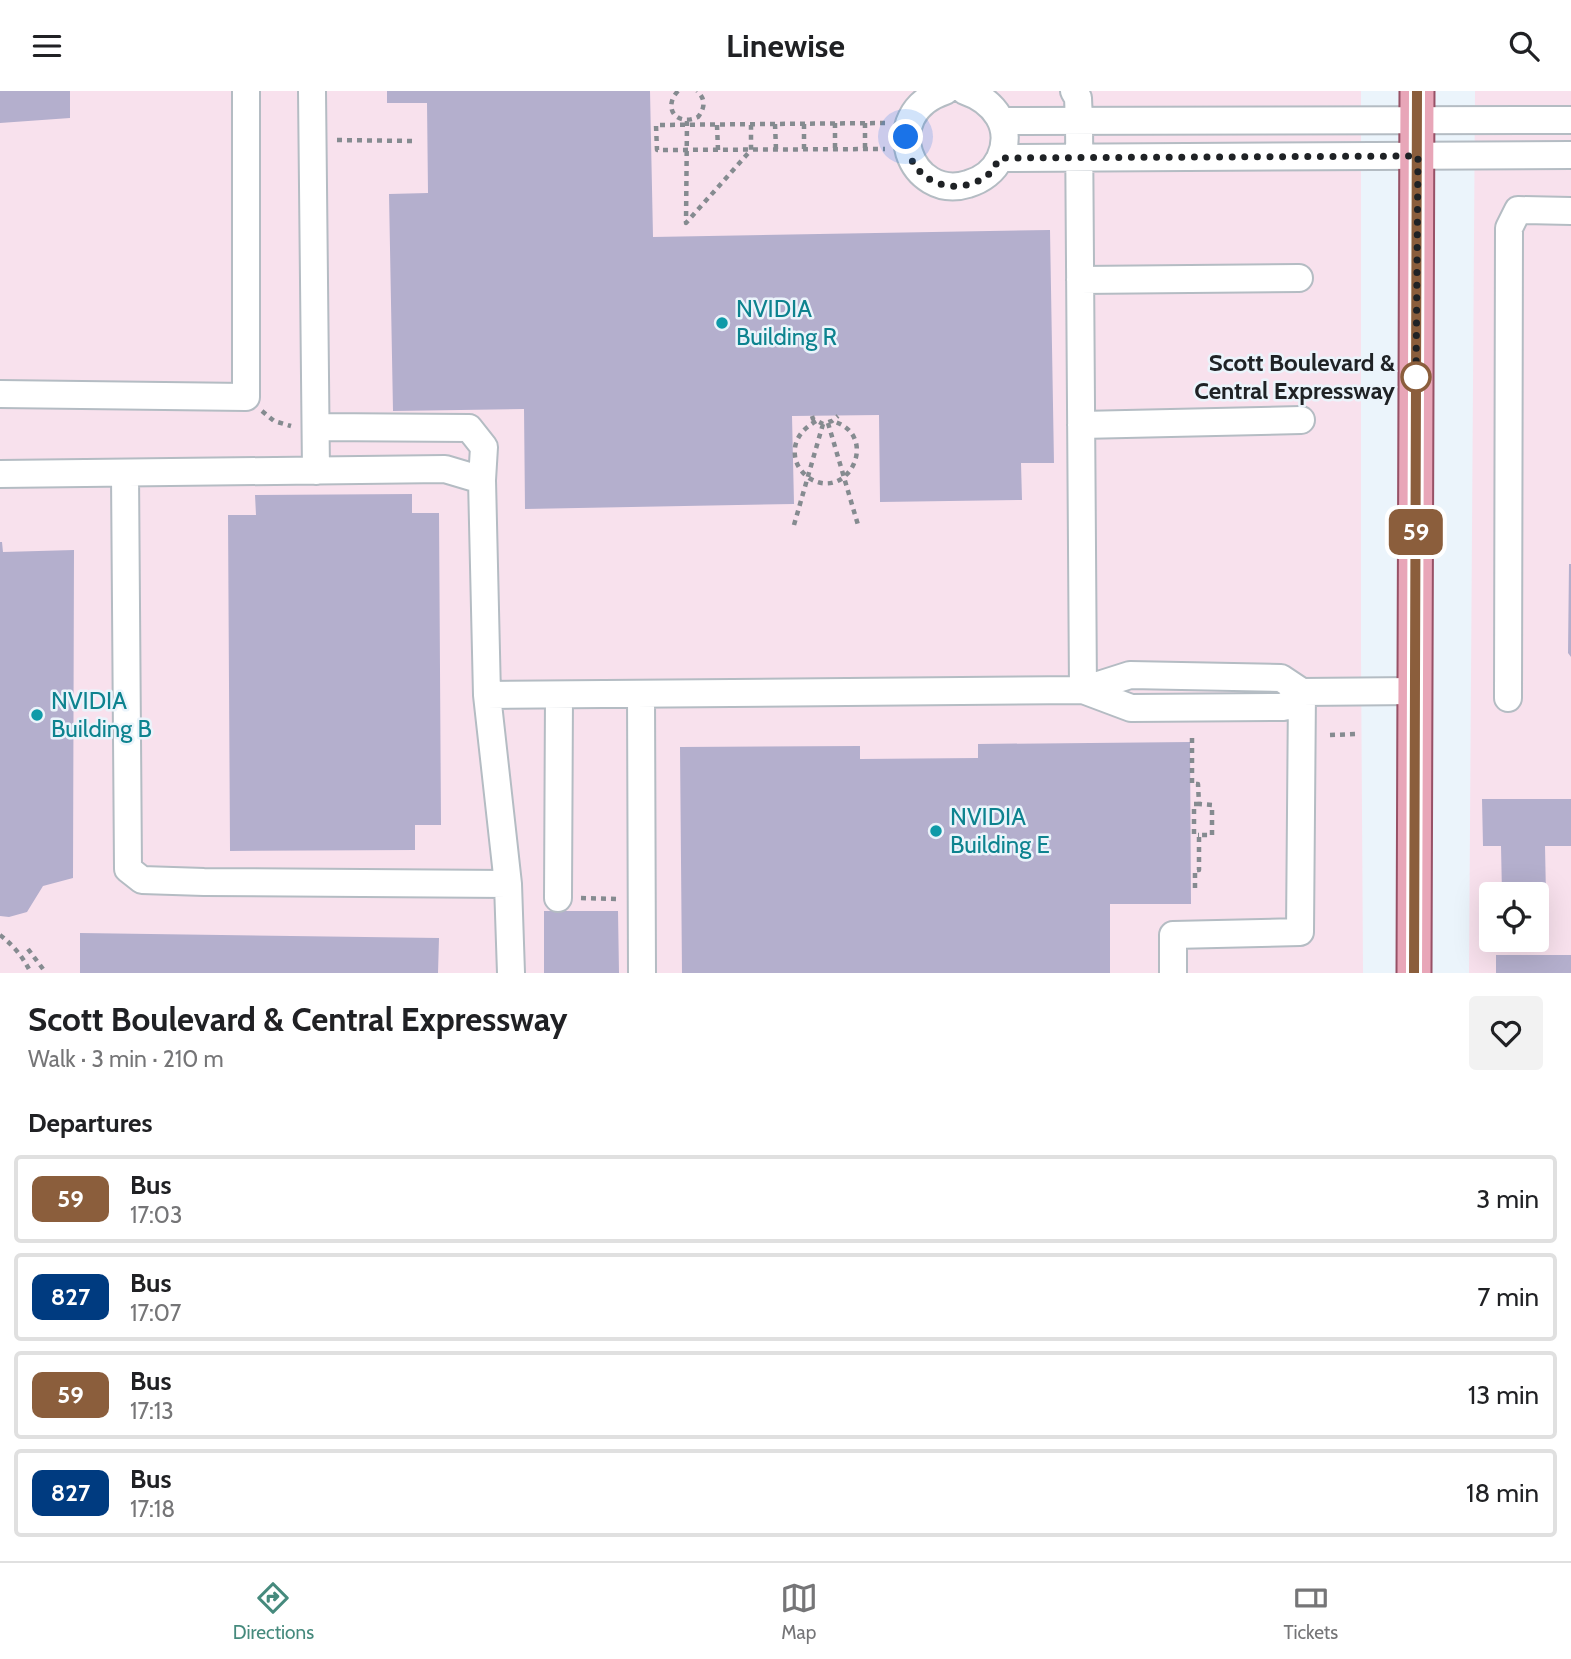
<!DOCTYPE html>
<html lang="en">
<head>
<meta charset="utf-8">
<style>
	:root { --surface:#fff; --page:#f2f2f2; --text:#202124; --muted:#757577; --line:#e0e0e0; --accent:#468a7d }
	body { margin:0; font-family:Cabin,sans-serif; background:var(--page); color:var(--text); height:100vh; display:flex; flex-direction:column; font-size:26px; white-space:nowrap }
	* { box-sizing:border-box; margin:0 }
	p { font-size:23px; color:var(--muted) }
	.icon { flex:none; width:38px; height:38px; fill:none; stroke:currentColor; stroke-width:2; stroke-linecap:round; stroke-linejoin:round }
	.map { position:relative; height:882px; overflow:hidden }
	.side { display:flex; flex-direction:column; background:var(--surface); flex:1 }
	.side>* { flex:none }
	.badge { padding:0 14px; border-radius:10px; font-size:24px; line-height:46px }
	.controls { position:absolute; left:1479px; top:791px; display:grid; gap:14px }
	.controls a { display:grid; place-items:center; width:70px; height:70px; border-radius:7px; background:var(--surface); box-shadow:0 7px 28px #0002; font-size:35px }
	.you { position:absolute; width:35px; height:35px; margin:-18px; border:5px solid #fff; border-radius:50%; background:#1a73e8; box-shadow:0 0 0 10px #1a73e833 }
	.map>.badge { position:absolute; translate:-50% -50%; box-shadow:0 0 0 4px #fff }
	h2 { padding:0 28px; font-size:26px; line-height:63px }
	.round { display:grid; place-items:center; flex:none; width:74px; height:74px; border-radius:7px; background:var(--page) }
	.headline { display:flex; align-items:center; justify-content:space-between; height:119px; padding:0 28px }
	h1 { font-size:33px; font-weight:700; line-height:52px }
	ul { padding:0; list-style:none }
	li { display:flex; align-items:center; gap:21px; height:88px; margin:0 14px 10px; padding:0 14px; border:4px solid var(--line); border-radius:7px }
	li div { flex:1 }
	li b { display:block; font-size:26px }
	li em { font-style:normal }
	li .badge { min-width:77px; font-weight:700; text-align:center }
	header { display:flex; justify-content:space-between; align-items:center; height:91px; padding:0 28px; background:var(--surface); font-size:32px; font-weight:700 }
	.tab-bar { display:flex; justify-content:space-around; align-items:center; height:98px; border-top:2px solid var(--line); background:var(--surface); font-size:19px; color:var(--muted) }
	.tab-bar a { display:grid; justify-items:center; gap:4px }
	.tab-bar .active { color:var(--accent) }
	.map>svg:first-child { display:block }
</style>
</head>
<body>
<header><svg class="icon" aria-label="menu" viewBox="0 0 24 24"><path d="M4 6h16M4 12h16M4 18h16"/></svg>Linewise<svg class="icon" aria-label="search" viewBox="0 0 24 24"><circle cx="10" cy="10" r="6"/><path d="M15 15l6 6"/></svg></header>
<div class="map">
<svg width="1571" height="882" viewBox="0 0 1571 882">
	<rect width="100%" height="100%" fill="#ebf4fb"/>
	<path fill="#f8e1ed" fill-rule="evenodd" d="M0 0H1361V565L1363 882H0Z
		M1475 0H1571V882H1469ZM1491 803H1536V849H1491Z"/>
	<path fill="#b4afcd" d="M0 0H70V27L0 32Z
		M387 0H650L653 146 1050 139 1054 372H1021L1022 409 880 411 879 324 792 325 794 413 525 418 524 318 393 320 389 103 428 102 427 12H387Z
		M412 403V422H439L441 734H415V759L230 760 228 424H256L255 404Z
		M0 451H2L3 461 74 459 73 787 43 795 27 821 9 826 0 825Z
		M1569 473H1571V566L1568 562Z
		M1190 651 1191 813H1110V882H682L680 656 860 655V668L978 667V653Z
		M1482 708H1571V755H1545L1546 805H1536V803H1502L1501 755H1483Z
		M544 820H618L619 882H544Z
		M80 842 439 847 438 882H80Z
		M1496 864H1571V882H1496Z"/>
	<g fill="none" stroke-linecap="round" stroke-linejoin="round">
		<g stroke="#b4bcc3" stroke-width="30">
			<path id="minor" d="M312 0 316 380
				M945 0C876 23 911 111 968 93 982 89 994 80 1000 67 1014 36 994 10 965 0
				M1074 0 1078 7 1079 30 1083 599
				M1001 30 1571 29
				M1000 67 1571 64
				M1080 189 1299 187
				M0 303 246 306V0
				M1081 334 1301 329
				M316 336 469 337 484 356 482 389
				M125 382 128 778 142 789 204 791 508 793
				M0 383 445 378 482 389 487 604 1083 599 1130 584 1281 587 1302 601 1415 600
				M1083 599 1131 617 1284 616 1302 601
				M641 603 642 882
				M487 604 508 793 511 882
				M1508 607 1509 137 1518 119 1571 120
				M558 807 559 605
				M1173 882V844L1300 841 1302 601"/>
		</g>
		<g stroke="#975166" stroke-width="37">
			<path id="major" d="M1414 882 1417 0"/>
		</g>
		<path stroke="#858b90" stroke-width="4.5" stroke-dasharray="5 5" stroke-linecap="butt" d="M678 0C662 17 677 36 698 26 705 17 706 8 697 0
			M687 30 686 132 751 59V34
			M835 32V58
			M865 32V58
			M885 32 656 34 657 59 885 58
			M775 33 776 58
			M717 34 718 59
			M337 49 413 50
			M804 58V33
			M262 320 274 330 291 335
			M812 325 813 328 823 333 832 330 838 325
			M816 330C803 338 793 348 795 365 796 374 802 382 809 387 849 412 881 343 832 330
			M828 332 858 434
			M794 434 823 333
			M1330 644 1358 643
			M1192 647V693H1198L1199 713 1212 714V744H1199V779H1195V799
			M1199 713H1194V744H1199
			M581 807 617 808
			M0 844C14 855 23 866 31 882
			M28 858 46 882"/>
		<use href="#minor" stroke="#fff" stroke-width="26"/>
		<use href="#major" stroke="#e8a6b8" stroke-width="33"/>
	</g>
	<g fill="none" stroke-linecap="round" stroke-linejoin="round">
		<g stroke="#fff" stroke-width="16">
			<path id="line" d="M1414 882 1417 0"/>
		</g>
		<use href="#line" stroke="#8b5e3c" stroke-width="10"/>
		<path stroke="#1f2225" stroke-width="7" stroke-dasharray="0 12.6" d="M906 46C908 57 909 68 917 77 934 100 971 101 991 81 994 77 997 71 1000 67L1418 65 1416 287V286"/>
	</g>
	<g fill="#0f9aa8" stroke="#ebf4fb" stroke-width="2.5">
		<circle cx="722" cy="232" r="7"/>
		<circle cx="37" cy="624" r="7"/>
		<circle cx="936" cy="740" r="7"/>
	</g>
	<circle fill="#fff" stroke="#8b5e3c" stroke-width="3.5" cx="1416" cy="286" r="14"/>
	<g text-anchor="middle" stroke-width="5" stroke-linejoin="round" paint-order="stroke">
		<g font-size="24" fill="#0d838f" stroke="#ebf4fb" text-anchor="start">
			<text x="736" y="226">NVIDIA<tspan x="736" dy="28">Building R</tspan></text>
			<text x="51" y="618">NVIDIA<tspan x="51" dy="28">Building B</tspan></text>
			<text x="950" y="734">NVIDIA<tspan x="950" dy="28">Building E</tspan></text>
		</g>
		<g font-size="24" font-weight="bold" fill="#1f2225" stroke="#ebf4fb" text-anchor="end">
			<text x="1395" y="280">Scott Boulevard &amp;<tspan x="1395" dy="28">Central Expressway</tspan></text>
		</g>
	</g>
</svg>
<div class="controls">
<a><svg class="icon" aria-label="locate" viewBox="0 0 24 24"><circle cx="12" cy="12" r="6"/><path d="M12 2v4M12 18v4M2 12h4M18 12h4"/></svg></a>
</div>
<div class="you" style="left:906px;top:46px"></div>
<b class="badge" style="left:1416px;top:441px;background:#8b5e3c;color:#fff">59</b>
</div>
<section class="side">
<div class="headline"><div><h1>Scott Boulevard &amp; Central Expressway</h1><p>Walk · 3 min · 210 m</p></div><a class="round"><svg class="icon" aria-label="heart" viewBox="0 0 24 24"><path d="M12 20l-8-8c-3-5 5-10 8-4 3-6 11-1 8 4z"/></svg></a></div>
<h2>Departures</h2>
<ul>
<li><span class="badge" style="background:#8b5e3c;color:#fff">59</span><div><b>Bus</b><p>17:03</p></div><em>3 min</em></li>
<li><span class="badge" style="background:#003b80;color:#fff">827</span><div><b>Bus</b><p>17:07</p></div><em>7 min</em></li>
<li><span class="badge" style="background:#8b5e3c;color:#fff">59</span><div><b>Bus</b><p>17:13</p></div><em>13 min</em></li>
<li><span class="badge" style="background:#003b80;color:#fff">827</span><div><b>Bus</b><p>17:18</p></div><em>18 min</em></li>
</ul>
</section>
<nav class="tab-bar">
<a class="active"><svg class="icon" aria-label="directions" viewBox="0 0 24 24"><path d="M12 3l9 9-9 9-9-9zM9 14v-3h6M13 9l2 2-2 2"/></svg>Directions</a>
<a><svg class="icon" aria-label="map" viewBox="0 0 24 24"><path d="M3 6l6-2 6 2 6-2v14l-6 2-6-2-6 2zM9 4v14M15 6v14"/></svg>Map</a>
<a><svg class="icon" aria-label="tickets" viewBox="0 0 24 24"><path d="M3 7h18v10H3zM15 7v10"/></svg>Tickets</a>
</nav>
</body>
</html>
